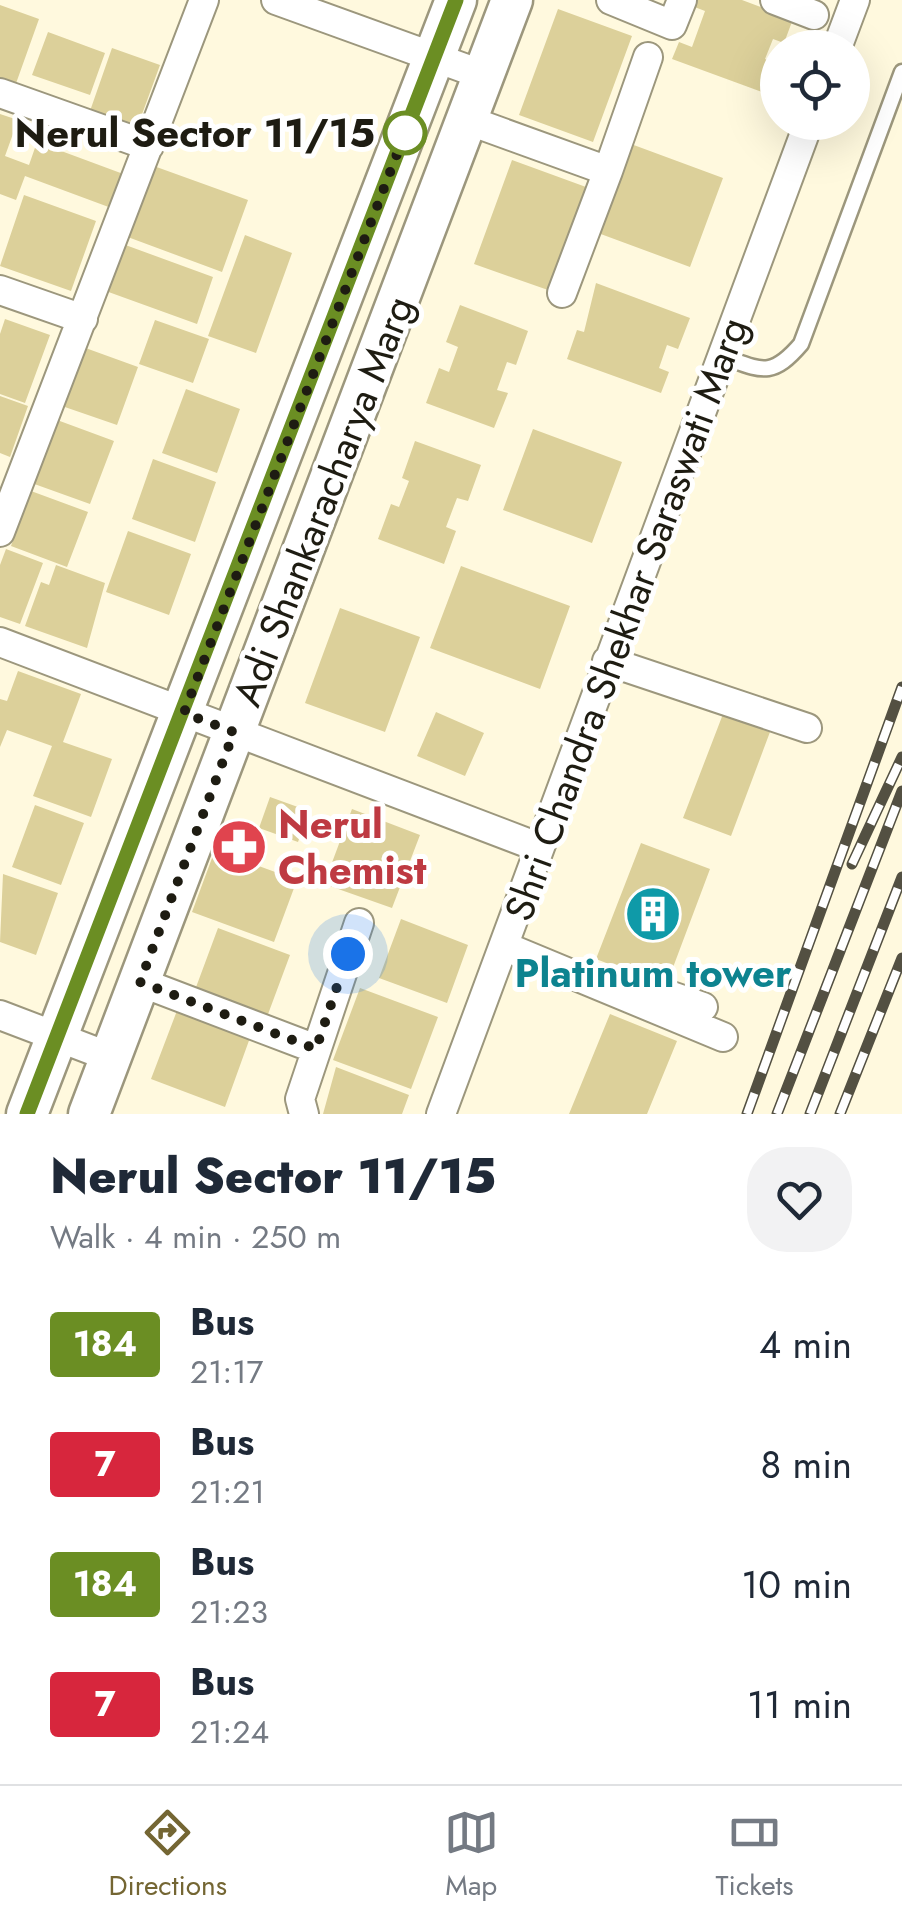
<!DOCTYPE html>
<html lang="en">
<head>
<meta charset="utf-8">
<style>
	:root { --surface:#fff; --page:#f2f2f3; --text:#1f2937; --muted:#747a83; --line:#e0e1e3; --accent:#746633 }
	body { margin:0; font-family:Jost,sans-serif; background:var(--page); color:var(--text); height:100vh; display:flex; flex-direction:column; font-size:38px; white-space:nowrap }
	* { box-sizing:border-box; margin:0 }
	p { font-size:32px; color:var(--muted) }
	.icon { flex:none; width:55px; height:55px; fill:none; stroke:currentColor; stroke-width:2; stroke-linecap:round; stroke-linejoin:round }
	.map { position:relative; height:1114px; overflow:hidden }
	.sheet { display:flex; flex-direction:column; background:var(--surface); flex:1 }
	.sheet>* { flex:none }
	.badge { padding:0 20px; border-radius:8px; font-size:35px; line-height:65px }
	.controls { position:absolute; left:760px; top:30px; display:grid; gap:20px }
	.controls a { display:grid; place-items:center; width:110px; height:110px; border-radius:50%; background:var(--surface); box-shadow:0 10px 40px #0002; font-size:50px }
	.you { position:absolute; width:50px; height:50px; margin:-25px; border:8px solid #fff; border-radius:50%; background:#1a73e8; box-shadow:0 0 0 15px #1a73e833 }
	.map>.badge { position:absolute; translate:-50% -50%; box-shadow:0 0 0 5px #fff }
	.round { display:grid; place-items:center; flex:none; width:105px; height:105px; border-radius:40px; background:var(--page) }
	.summary { display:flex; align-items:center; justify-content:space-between; height:170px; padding:0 50px }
	h1 { font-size:48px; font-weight:800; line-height:75px }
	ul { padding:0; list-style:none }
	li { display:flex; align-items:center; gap:30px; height:120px; padding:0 50px }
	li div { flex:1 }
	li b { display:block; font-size:38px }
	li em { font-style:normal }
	li .badge { min-width:110px; font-weight:700; text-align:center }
	.dock { display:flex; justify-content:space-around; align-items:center; height:140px; border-top:2px solid var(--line); background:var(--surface); font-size:28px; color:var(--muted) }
	.dock a { display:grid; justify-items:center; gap:5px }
	.dock .current { color:var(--accent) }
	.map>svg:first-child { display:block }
</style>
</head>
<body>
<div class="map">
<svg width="902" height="1114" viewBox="0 0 902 1114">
	<rect width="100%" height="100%" fill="#fff9de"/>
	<path fill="#dcd09a" d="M695 0H742L793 19 784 43 773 39 765 59 772 62 765 93 672 59 679 42 692 47 705 11 692 6Z
		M0 5 39 19 14 89 0 84Z
		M558 9 632 36 593 142 519 115Z
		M48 32 105 53 90 95 32 75Z
		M112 48 160 65 137 128 90 111Z
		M0 114 18 120 5 156 29 165 37 142 126 175 114 209 25 176 16 200 0 194Z
		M631 144 723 178 690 267 598 233Z
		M512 160 586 187 548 290 474 264Z
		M151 165 248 200 222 272 125 236Z
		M24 195 96 221 71 291 0 266Z
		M245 235 292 253 256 353 208 336Z
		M120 243 213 277 197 324 103 290Z
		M596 283 690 318 678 349 667 345 659 368 669 372 661 393 567 359 577 330 584 332Z
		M460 305 528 331 516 365 507 362 497 390 508 393 494 428 426 403 439 368 449 372 458 347 446 342Z
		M5 319 50 335 25 403 0 394V334Z
		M155 320 209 339 193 383 139 364Z
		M80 346 138 367 117 425 59 405Z
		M186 389 240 409 217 473 162 453Z
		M0 396 28 406 10 457 0 453Z
		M49 417 114 441 90 504 26 481Z
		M533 429 622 462 592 543 503 510Z
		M415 441 481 465 468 501 457 498 446 527 456 531 444 564 378 539 391 504 399 507 409 481 402 478Z
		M153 459 216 482 195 542 132 519Z
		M31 491 88 512 67 567 11 546Z
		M128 531 191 554 169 615 106 592Z
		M6 549 43 563 20 624 0 617V565Z
		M56 565 105 583 87 648 25 626 41 582 49 585Z
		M461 566 570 606 540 689 430 648Z
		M340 608 420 637 385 732 305 703Z
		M18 671 81 694 63 742 112 759 91 817 33 796 52 746 7 730 0 747V699L7 701Z
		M436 712 484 733 465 776 417 756Z
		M723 714 770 732 731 836 683 818Z
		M270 797 309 811 298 842 259 828Z
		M35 805 84 823 61 885 12 867Z
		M352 809 420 835 392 908 324 884Z
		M641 843 710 869 666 986 596 959Z
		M215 850 297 880 274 942 192 912Z
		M3 874 58 893 36 955 0 942Z
		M401 919 468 945 447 1003 379 978Z
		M218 928 290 955 264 1025 192 998Z
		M360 988 438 1017 411 1089 333 1060Z
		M178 1008 251 1035 225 1107 151 1079Z
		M610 1014 677 1041 647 1114H569Z
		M336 1067 409 1095 402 1114H323Z"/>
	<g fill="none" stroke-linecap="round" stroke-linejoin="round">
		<g stroke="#9c977d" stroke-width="19">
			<path id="lane" d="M721 356C761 370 771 379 801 344L902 72"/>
		</g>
		<g stroke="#9c977d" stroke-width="32">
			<path id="street" d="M276 0 486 76
				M611 0 672 25 682 0
				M775 0 814 15
				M837 48 855 0
				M0 93 149 146
				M470 121 608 171 648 57
				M0 290 83 319
				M562 293 608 171
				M0 532 204 0
				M0 642 538 847
				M607 661 807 728
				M506 947 723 1037
				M140 982 316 1049
				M643 986 703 1007
				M0 1015 110 1057
				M304 1114 300 1099 359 923
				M441 1114 809 122"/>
		</g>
		<g stroke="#9c977d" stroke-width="45">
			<path id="secondary" d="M27 1114 456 0
				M89 1114 512 0"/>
		</g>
		<use href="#lane" stroke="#fff" stroke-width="14"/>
		<use href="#street" stroke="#fff" stroke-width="28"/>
		<use href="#secondary" stroke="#fff" stroke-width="40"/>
		<g stroke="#535042" stroke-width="11">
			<path id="rail" d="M852 864 902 757
				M747 1114 902 687
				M777 1114 902 791
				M810 1114 902 877
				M840 1114 902 958"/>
		</g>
		<use href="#rail" stroke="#fff" stroke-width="8" stroke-dasharray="22" stroke-linecap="butt"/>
	</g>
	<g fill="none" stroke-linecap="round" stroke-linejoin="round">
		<g stroke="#fff" stroke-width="22">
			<path id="line" d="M27 1114 456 0"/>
		</g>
		<use href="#line" stroke="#6b8e23" stroke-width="15"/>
		<path stroke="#1e1c12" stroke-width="10" stroke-dasharray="0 18" d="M348 954 316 1049 140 982 234 732 184 713 405 133"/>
	</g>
	<defs>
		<g id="pharmacy-disc" transform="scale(2.875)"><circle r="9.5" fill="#e0444e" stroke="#fff"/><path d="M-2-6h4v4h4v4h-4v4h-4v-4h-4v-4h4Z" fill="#fff"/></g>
		<g id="building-disc" transform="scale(2.875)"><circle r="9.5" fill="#0f9aa8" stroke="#fff"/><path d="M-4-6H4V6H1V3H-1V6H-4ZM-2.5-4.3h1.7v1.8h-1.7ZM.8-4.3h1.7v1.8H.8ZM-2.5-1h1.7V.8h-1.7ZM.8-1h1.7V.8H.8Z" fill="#fff"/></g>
	</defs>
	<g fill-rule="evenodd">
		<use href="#pharmacy-disc" x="239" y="847"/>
		<use href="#building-disc" x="653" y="914"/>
	</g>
	<circle fill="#fff" stroke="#6b8e23" stroke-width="5" cx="405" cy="133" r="20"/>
	<g text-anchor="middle" stroke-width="10" stroke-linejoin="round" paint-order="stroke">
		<g font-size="40" font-weight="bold" fill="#1e1c12" stroke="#fff" text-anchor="end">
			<text x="375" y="147">Nerul Sector 11/15</text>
		</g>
		<g font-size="40" fill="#1e1c12" stroke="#fff">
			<text transform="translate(323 501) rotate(-69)" y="14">Adi Shankaracharya Marg</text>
			<text transform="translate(626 619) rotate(-70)" y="14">Shri Chandra Shekhar Saraswati Marg</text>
		</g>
		<g font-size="40" font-weight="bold" fill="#be3a42" stroke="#fff" text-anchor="start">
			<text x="278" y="838">Nerul<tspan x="278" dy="46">Chemist</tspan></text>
		</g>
		<g font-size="40" font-weight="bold" fill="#0d838f" stroke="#fff">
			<text x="653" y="987">Platinum tower</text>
		</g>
	</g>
</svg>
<div class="controls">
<a><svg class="icon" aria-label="locate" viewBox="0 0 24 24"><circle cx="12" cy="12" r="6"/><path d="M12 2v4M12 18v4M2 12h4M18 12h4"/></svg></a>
</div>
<div class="you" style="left:348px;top:954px"></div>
</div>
<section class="sheet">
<div class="summary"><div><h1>Nerul Sector 11/15</h1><p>Walk · 4 min · 250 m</p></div><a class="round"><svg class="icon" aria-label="heart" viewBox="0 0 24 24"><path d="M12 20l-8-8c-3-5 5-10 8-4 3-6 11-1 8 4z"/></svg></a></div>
<ul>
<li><span class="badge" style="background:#6b8e23;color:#fff">184</span><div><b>Bus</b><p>21:17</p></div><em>4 min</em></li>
<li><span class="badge" style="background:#d7263d;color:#fff">7</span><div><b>Bus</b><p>21:21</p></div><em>8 min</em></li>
<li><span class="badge" style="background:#6b8e23;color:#fff">184</span><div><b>Bus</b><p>21:23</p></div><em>10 min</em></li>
<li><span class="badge" style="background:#d7263d;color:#fff">7</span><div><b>Bus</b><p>21:24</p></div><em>11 min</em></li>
</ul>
</section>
<nav class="dock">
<a class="current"><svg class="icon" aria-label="directions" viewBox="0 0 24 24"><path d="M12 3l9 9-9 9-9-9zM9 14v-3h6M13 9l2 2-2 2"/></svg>Directions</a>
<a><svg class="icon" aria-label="map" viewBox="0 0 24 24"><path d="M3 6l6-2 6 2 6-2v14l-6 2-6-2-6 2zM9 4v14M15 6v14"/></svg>Map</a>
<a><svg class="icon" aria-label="tickets" viewBox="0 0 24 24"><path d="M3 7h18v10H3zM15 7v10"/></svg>Tickets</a>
</nav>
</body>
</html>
